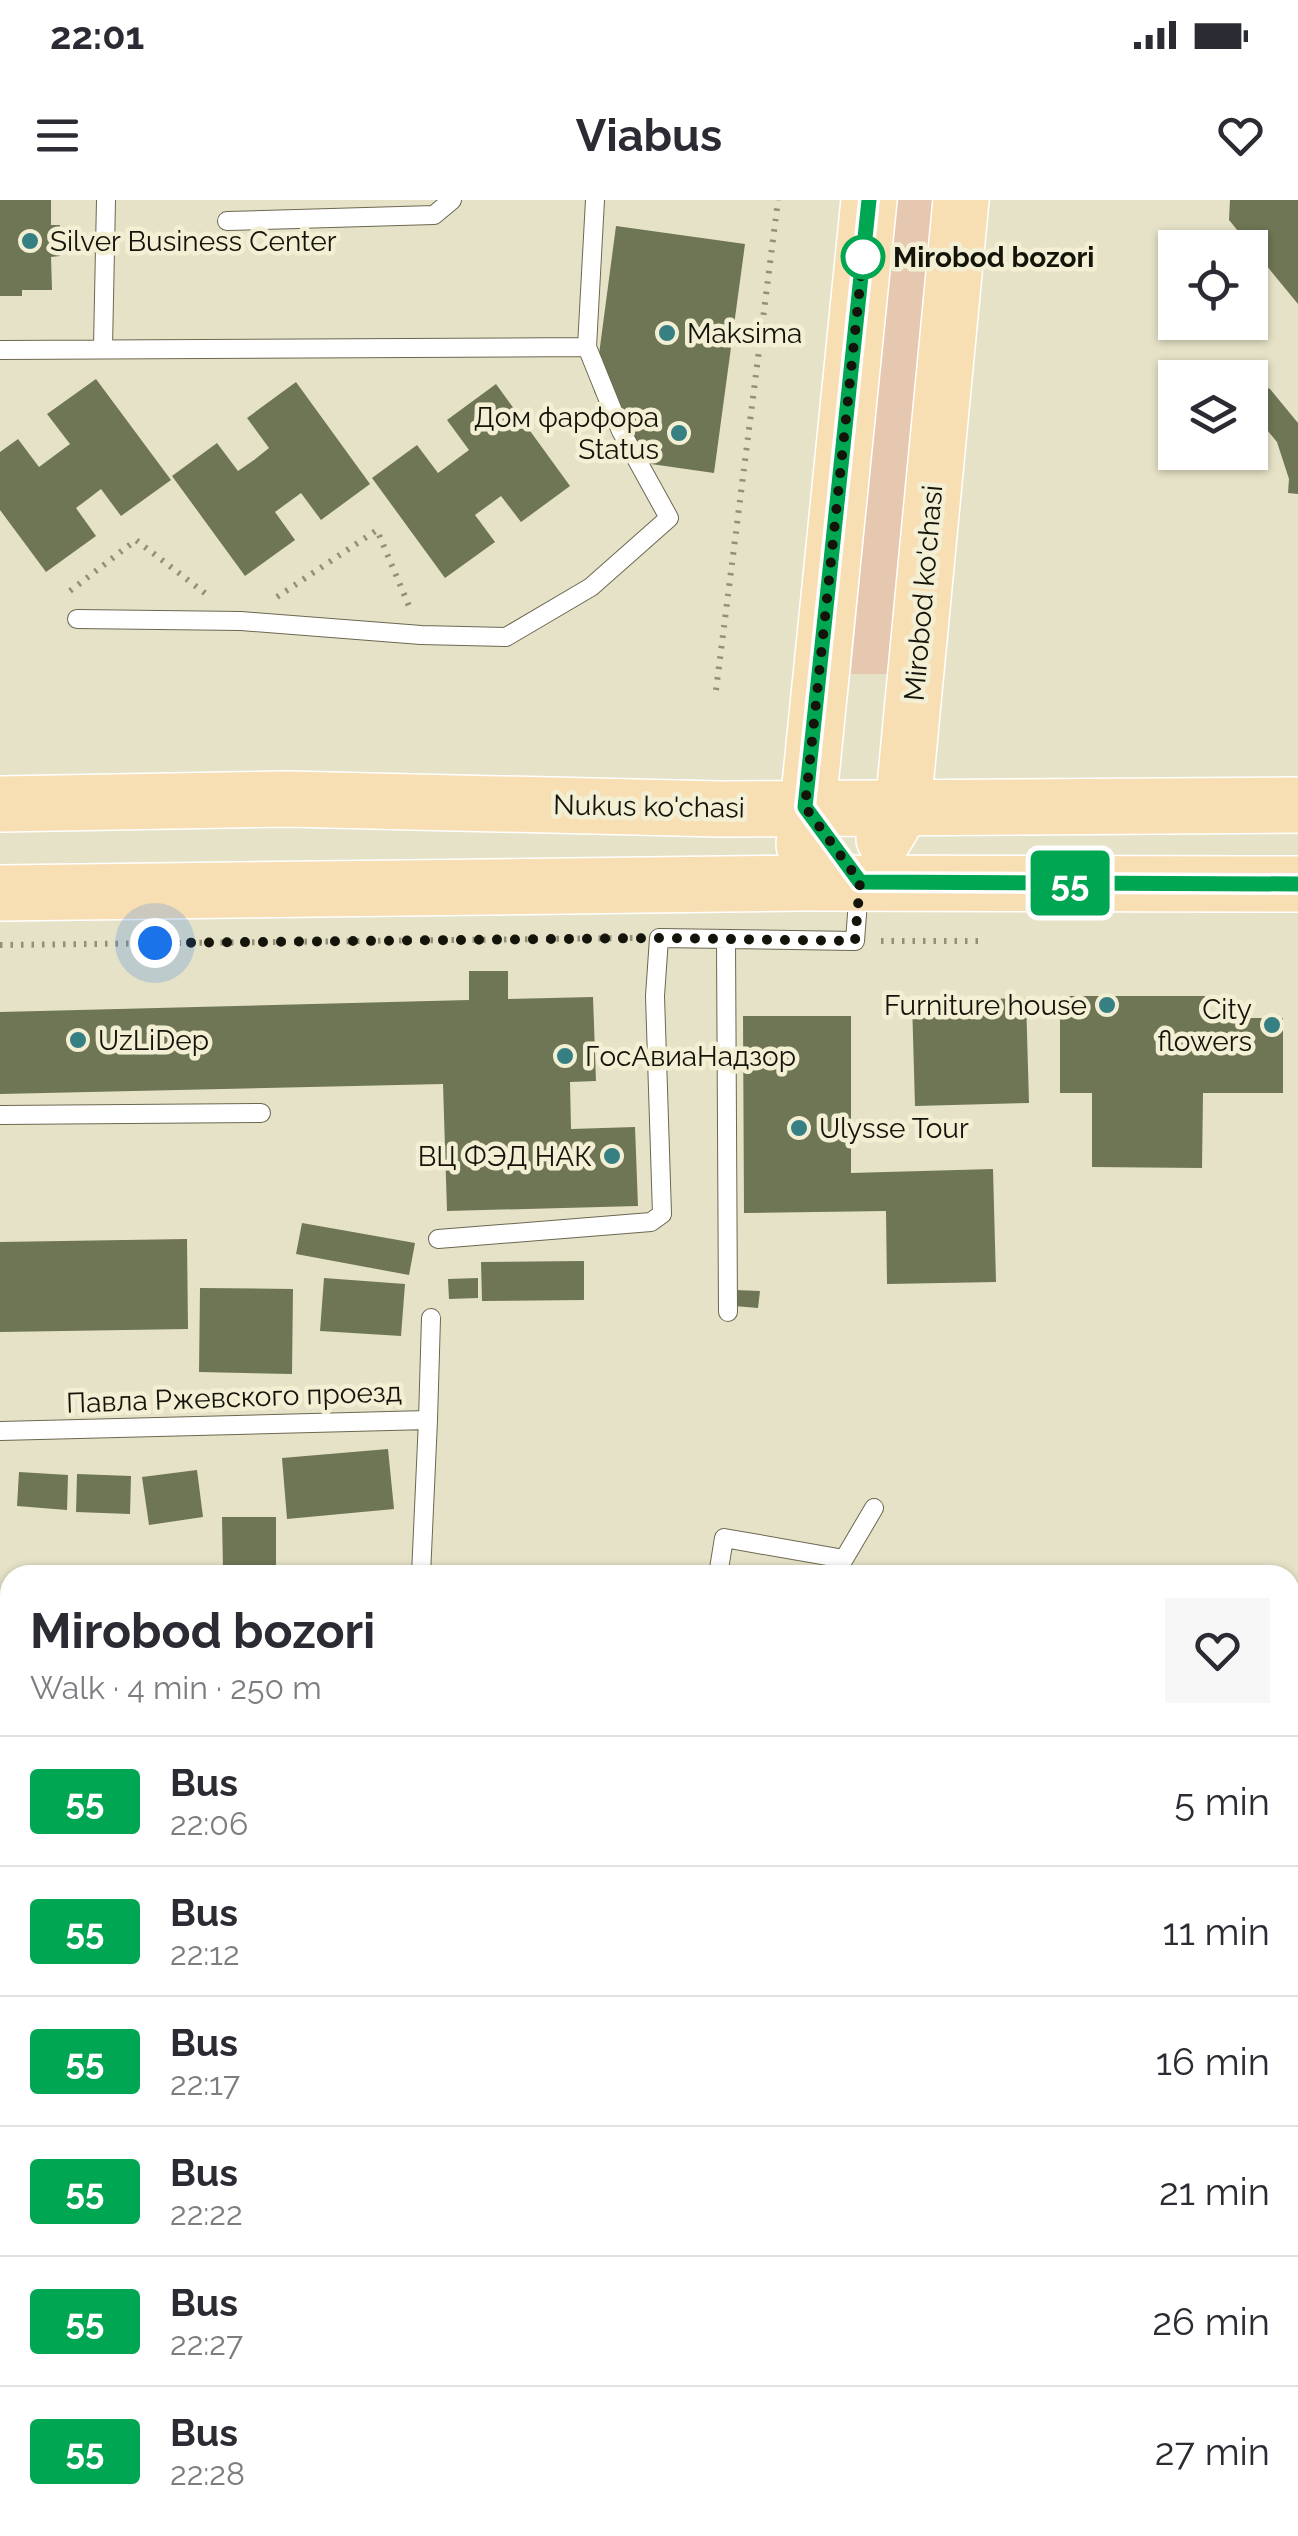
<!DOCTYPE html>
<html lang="en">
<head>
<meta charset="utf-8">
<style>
	:root { --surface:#fff; --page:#f7f7f7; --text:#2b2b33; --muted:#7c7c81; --line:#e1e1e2 }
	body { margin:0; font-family:Raleway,sans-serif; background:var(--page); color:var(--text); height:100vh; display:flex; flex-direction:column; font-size:38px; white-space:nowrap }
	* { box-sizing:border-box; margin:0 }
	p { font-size:32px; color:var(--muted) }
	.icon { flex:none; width:55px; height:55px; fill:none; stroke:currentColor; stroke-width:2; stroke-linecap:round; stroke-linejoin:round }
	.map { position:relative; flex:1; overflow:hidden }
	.sheet { position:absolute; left:0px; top:1365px; width:1300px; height:972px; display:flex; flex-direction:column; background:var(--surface); border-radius:30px 30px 0 0; box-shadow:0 2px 8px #0004 }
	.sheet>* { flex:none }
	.badge { padding:0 20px; border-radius:8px; font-size:35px; line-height:65px }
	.tools { position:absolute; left:1158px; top:30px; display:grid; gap:20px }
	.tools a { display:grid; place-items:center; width:110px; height:110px; border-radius:0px; background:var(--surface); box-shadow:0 2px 8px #0004; font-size:50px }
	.you { position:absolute; width:50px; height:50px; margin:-25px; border:8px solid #fff; border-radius:50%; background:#1a73e8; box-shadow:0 0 0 15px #1a73e833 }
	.map>.badge { position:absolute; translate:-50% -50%; box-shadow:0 0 0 5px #fff }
	.round { display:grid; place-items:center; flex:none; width:105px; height:105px; border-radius:0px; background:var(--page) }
	.headline { display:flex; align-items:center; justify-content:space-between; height:170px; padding:0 30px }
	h1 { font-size:48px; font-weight:700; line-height:75px }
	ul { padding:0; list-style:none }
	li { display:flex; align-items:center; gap:30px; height:130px; padding:0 30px; border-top:2px solid var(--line) }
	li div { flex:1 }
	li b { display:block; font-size:38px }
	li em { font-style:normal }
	li .badge { min-width:110px; font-weight:700; text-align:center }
	.status { display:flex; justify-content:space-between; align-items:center; height:70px; padding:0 50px; background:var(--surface); direction:ltr }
	.status svg { height:28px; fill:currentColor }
	header { display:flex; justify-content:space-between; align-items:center; height:130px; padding:0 30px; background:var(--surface); font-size:45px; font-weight:700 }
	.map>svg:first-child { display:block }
</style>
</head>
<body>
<div class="status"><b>22:01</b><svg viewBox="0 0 49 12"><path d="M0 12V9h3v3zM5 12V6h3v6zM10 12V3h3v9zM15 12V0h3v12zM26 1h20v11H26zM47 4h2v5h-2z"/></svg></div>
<header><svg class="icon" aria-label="menu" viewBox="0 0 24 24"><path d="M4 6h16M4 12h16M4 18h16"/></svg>Viabus<svg class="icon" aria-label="heart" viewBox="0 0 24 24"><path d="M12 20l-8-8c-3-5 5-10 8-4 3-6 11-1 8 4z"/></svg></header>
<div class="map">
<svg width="1298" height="2336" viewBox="0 0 1298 2336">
	<rect width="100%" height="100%" fill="#e6e2c7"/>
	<path fill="#e6c7b0" d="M895 0H935L892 474H851Z"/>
	<path fill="#6e7655" d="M0 0H51V25H60V56L51 57 52 90H22V96H0Z
		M1230 0H1298V104L1229 20Z
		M616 26 745 44 714 273 651 264 594 192Z
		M1200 162 1224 165 1248 178H1198Z
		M96 179 171 280 121 316 101 289 88 299 76 308 96 336 46 372 0 310V252L18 239 39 267 70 244 47 214Z
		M1250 179 1270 189 1298 223V294L1288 293 1289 279 1277 242 1250 209Z
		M296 182 370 284 321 320 301 293 275 312 295 340 245 376 172 276 217 243 238 271 254 260 269 248 247 218Z
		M496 184 570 286 521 322 501 296 475 315 495 342 445 378 372 278 417 245 438 273 469 250 447 220Z
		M469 771H508V799L593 797 596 881 570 882 571 929 635 927 638 1006 447 1011 443 884 0 894V812L469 800Z
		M1060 796H1205L1206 818H1283V893H1203L1202 968 1092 967V893H1060Z
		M1026 798 1029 903 915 906 912 801Z
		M743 816H851V973L993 969 996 1082 887 1084 886 1011 744 1013Z
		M302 1023 415 1043 409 1075 296 1054Z
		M187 1039 188 1129 0 1132V1042Z
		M584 1061V1100L482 1101 481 1062Z
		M324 1078 405 1084 401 1136 320 1131Z
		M478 1078V1098L449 1099 448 1079Z
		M200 1088 293 1089 292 1174 199 1172Z
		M735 1090 760 1091 758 1108 734 1106Z
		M388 1249 394 1309 287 1319 282 1258Z
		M197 1270 203 1317 149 1325 142 1277Z
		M19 1272 68 1275 67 1310 17 1306Z
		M77 1274 131 1276 130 1314 76 1312Z
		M222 1317H276V1370H223Z
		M0 1444 10 1446V1510L0 1508Z
		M10 1648V1718L0 1714V1674Z"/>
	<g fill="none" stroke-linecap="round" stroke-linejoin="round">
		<g stroke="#6c6850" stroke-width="20">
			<path id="service" d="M227 21 434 15 452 0
				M103 147 106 0
				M0 150 587 147 595 0
				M77 419 241 421 421 435 506 437 591 387 669 318 621 231 587 147
				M726 740 728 1112
				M0 915 261 913
				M438 1039 651 1022 662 1014 655 796 659 738 855 741 859 687
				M0 1231 428 1220 431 1118
				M421 1375 428 1220
				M718 1375 724 1338 844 1359 874 1308
				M1290 1585 1298 1587
				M0 1741 10 1744
				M1290 2046 1298 2048
				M426 2336 428 2328
				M1134 2336 1135 2328"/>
		</g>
		<g stroke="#fff" stroke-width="58">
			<path id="primary" d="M0 604 287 599 721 609 1298 605
				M884 639 903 607 961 0
				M804 645 869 0
				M0 693 803 683 1298 684"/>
		</g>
		<path stroke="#92907b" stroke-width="6" stroke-dasharray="2.5 8" stroke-linecap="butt" d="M70 391 136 340 206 394
			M277 397 377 330 409 406
			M716 490 778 0
			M881 741H982
			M0 745 634 738
			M1290 2081 1298 2082
			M1290 2141 1298 2148
			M1290 2248 1298 2245
			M1172 2328 1211 2336"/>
		<use href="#service" stroke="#fff" stroke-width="18"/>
		<use href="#primary" stroke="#f8deb3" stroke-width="55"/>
	</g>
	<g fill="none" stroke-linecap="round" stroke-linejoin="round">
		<g stroke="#fff" stroke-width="22">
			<path id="line" d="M869 0 805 607 860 682 1298 684"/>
		</g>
		<use href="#line" stroke="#00a651" stroke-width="15"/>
		<path stroke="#15140a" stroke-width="10" stroke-dasharray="0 18" d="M155 743 658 738 855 741 860 682 805 607 863 57"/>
	</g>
	<g fill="#367f83" stroke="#f3efd4" stroke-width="4">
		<circle cx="30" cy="41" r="10"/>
		<circle cx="667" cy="133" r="10"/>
		<circle cx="679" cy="233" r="10"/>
		<circle cx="1107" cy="805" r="10"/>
		<circle cx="1272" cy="825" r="10"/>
		<circle cx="78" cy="840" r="10"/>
		<circle cx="565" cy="856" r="10"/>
		<circle cx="799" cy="928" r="10"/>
		<circle cx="612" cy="956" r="10"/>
	</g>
	<circle fill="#fff" stroke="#00a651" stroke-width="5" cx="863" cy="57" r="20"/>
	<g text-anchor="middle" stroke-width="9" stroke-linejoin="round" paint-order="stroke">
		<g font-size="28" fill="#15140a" stroke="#f3efd4" text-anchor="start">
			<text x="50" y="51">Silver Business Center</text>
			<text x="687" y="143">Maksima</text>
			<text x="659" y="227" text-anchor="end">Дом фарфора<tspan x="659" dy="32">Status</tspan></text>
			<text x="1087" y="815" text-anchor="end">Furniture house</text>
			<text x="1252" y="819" text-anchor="end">City<tspan x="1252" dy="32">flowers</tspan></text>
			<text x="98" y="850">UzLiDep</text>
			<text x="585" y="866">ГосАвиаНадзор</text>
			<text x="819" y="938">Ulysse Tour</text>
			<text x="592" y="966" text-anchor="end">ВЦ ФЭД НАК</text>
		</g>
		<g font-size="28" font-weight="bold" fill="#15140a" stroke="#f3efd4" text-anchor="start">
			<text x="893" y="67">Mirobod bozori</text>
		</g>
		<g font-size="28" fill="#15140a" stroke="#f3efd4">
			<text transform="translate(923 393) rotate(-85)" y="10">Mirobod ko'chasi</text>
			<text transform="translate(649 606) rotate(1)" y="10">Nukus ko'chasi</text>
			<text transform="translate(234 1197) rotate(-2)" y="10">Павла Ржевского проезд</text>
		</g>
	</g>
</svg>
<div class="tools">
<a><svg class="icon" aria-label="locate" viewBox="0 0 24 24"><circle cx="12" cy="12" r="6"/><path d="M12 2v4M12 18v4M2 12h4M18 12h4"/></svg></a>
<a><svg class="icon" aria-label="layers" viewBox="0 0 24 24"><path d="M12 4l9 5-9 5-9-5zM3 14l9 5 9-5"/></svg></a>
</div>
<div class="you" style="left:155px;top:743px"></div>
<b class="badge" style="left:1070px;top:683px;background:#00a651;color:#fff">55</b>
<section class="sheet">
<div class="headline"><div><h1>Mirobod bozori</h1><p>Walk · 4 min · 250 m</p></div><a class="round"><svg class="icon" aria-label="heart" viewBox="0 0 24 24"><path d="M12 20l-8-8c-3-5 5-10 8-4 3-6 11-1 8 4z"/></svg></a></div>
<ul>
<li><span class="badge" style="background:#00a651;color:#fff">55</span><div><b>Bus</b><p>22:06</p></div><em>5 min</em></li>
<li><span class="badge" style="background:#00a651;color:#fff">55</span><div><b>Bus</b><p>22:12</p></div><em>11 min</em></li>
<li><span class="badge" style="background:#00a651;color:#fff">55</span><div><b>Bus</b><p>22:17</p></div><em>16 min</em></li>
<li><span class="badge" style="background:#00a651;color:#fff">55</span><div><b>Bus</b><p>22:22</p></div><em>21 min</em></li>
<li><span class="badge" style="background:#00a651;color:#fff">55</span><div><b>Bus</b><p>22:27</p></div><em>26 min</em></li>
<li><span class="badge" style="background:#00a651;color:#fff">55</span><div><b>Bus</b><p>22:28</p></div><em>27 min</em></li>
</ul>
</section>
</div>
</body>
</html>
